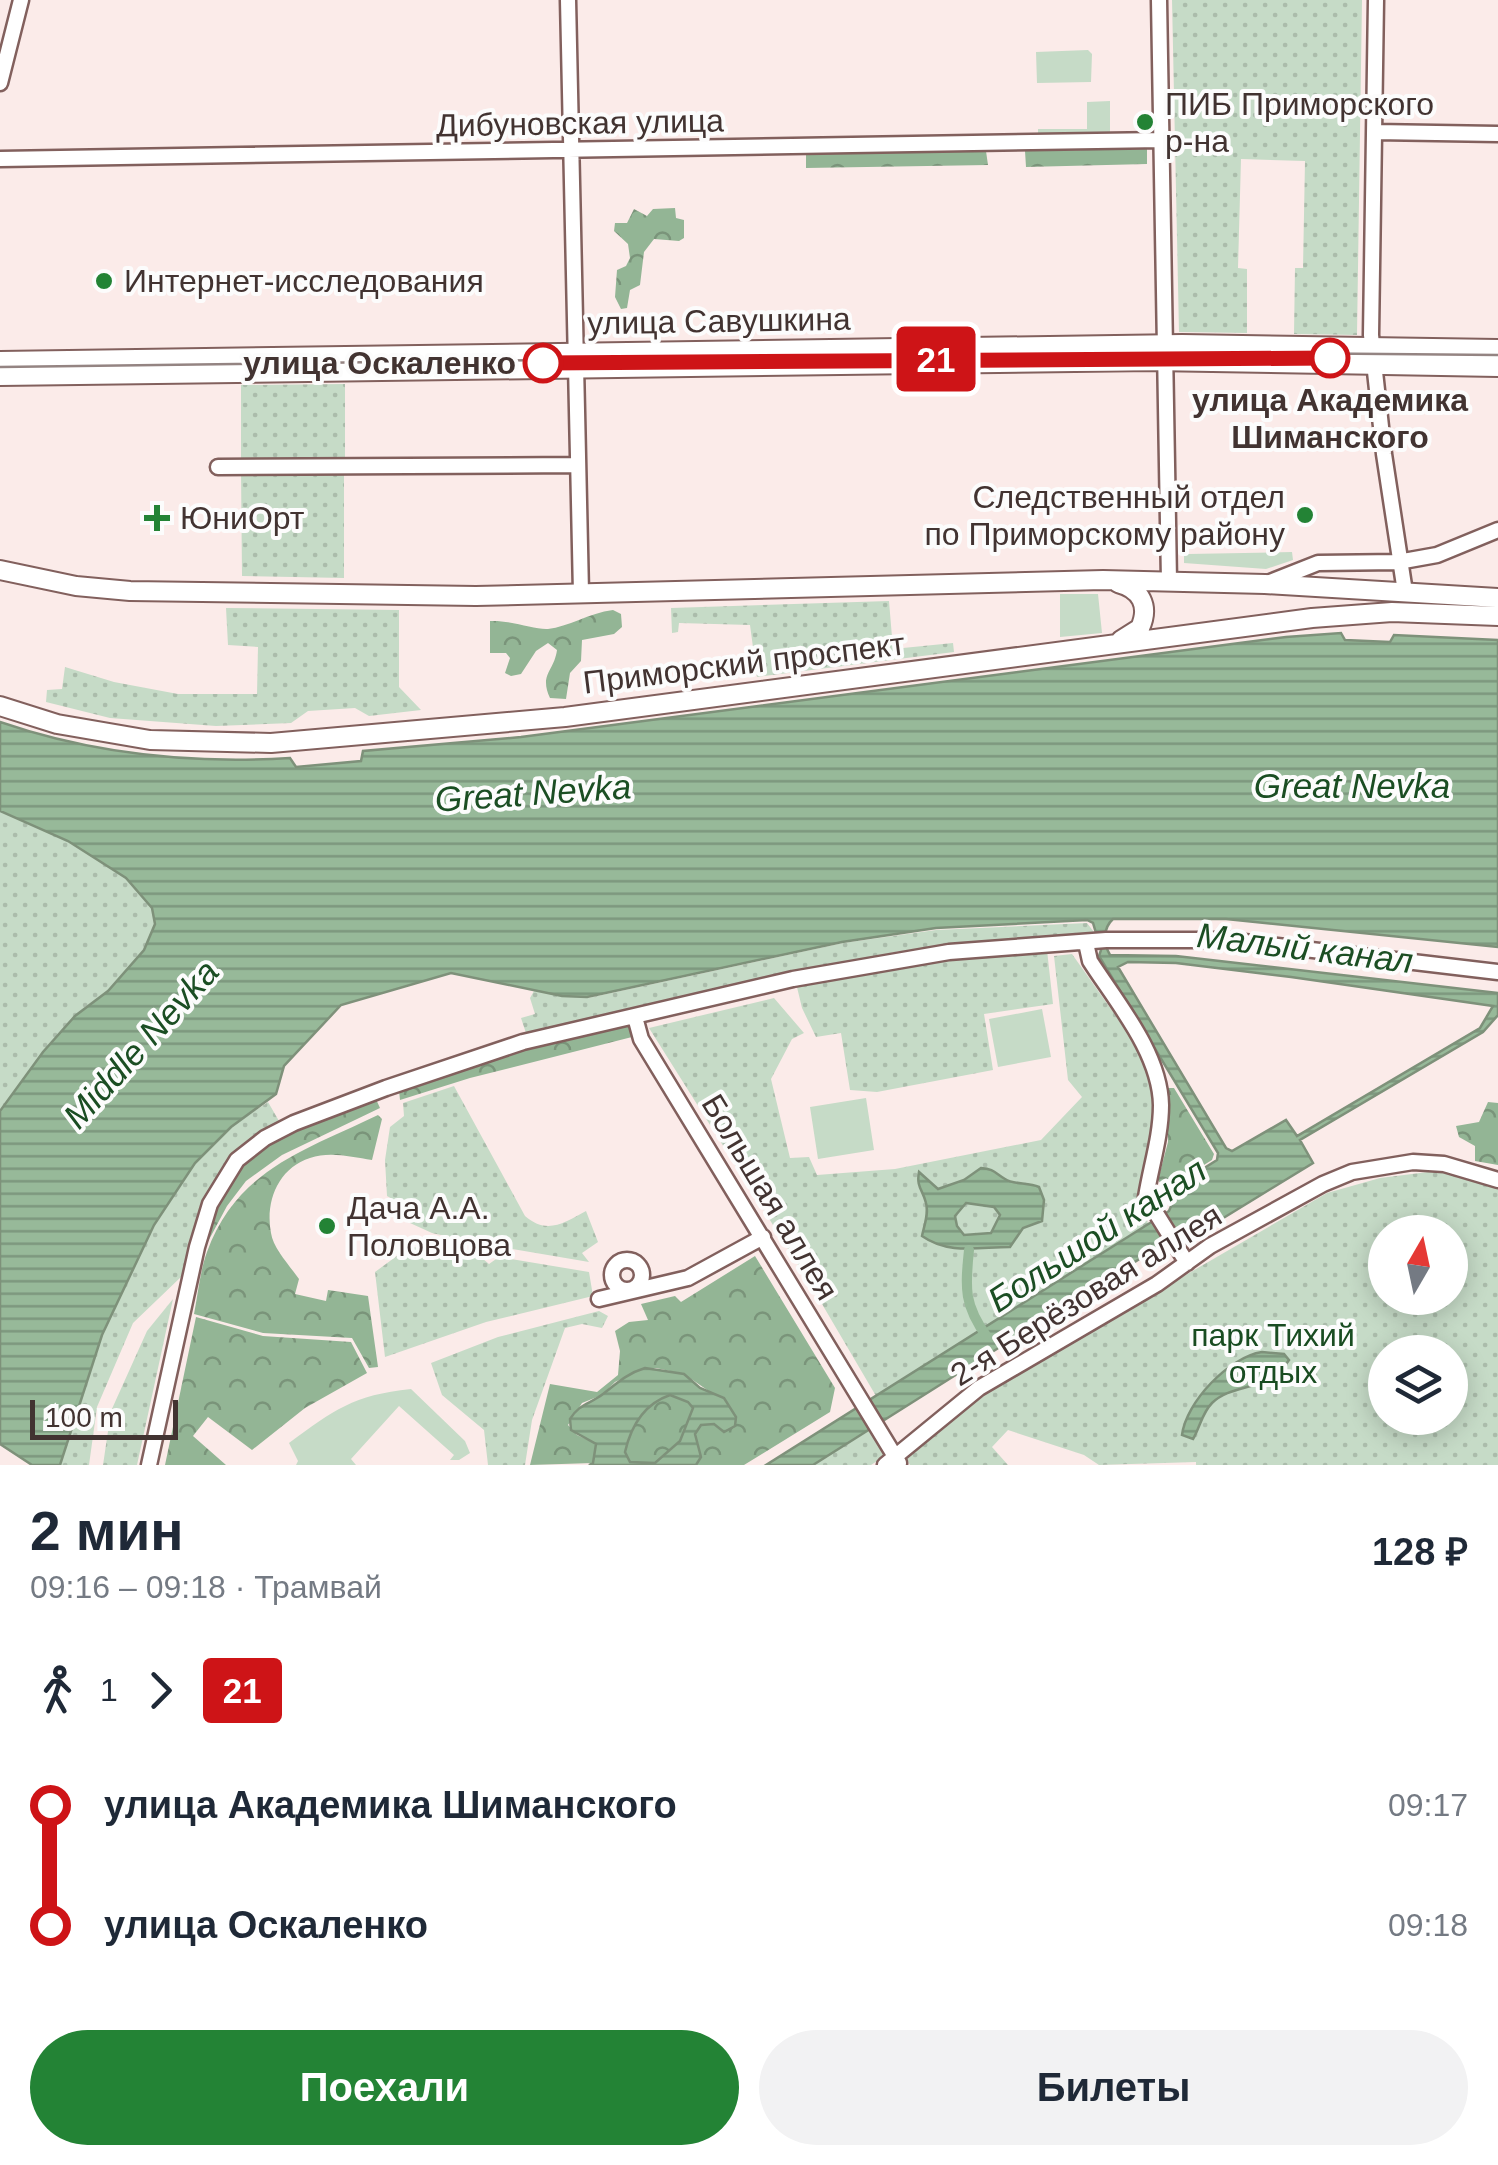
<!DOCTYPE html>
<html lang="ru">
<head>
<meta charset="utf-8">
<style>
	:root { --surface:#fff; --page:#f2f2f3; --text:#1f2937; --muted:#747a83; --accent:#238335 }
	body { margin:0; font-family:Helvetica,sans-serif; background:var(--page); color:var(--text); height:100vh; display:flex; flex-direction:column; font-size:38px; white-space:nowrap }
	* { box-sizing:border-box; margin:0 }
	p { font-size:32px; color:var(--muted) }
	.icon { flex:none; width:55px; height:55px; fill:none; stroke:currentColor; stroke-width:2; stroke-linecap:round; stroke-linejoin:round }
	.map { position:relative; height:1465px; overflow:hidden }
	.drawer { display:flex; flex-direction:column; background:var(--surface); flex:1 }
	.drawer>* { flex:none }
	.badge { padding:0 20px; border-radius:8px; font-size:35px; line-height:65px }
	.needle { width:65px; rotate:9deg }
	.fabs { position:absolute; left:1368px; top:1215px; display:grid; gap:20px }
	.fabs a { display:grid; place-items:center; width:100px; height:100px; border-radius:50%; background:var(--surface); box-shadow:0 5px 25px #0003; font-size:50px }
	.scale { position:absolute; left:30px; bottom:25px; width:148px; box-sizing:border-box; padding-left:10px; border:5px solid #423331; border-top:0; font-size:28px; line-height:35px; white-space:nowrap; color:#423331; -webkit-text-stroke:8px #fcfcfc; paint-order:stroke }
	.map>.badge { position:absolute; translate:-50% -50%; box-shadow:0 0 0 5px #fff }
	.legs { display:flex; align-items:center; gap:15px; height:110px; padding:0 30px; font-size:32px }
	.legs p { margin-inline-start:auto }
	.summary { display:flex; align-items:center; justify-content:space-between; height:170px; padding:0 30px }
	h1 { font-size:55px; font-weight:600; line-height:75px }
	.primary-button { display:flex; gap:20px; margin-top:auto; padding:20px 30px }
	.primary-button a { flex:1; height:115px; border-radius:60px; background:var(--accent); color:#fff; font-size:40px; font-weight:600; line-height:115px; text-align:center }
	.primary-button a+a { background:var(--page); color:var(--text) }
	ul { padding:0 30px; list-style:none }
	li { display:flex; align-items:center; gap:35px; height:120px; font-size:38px }
	li i { display:grid; place-items:center; width:15px; height:100%; margin:0 12px; background:currentColor }
	li i::after { content:''; width:25px; height:25px; margin:-12px; border:8px solid; border-radius:50%; background:var(--surface) }
	li p { margin-inline-start:auto }
	li:first-child i { background:linear-gradient(#0000 50%,currentColor 0) }
	li:last-child i { background:linear-gradient(currentColor 50%,#0000 0) }
	.map>svg:first-child { display:block }
</style>
</head>
<body>
<div class="map">
<svg width="1498" height="1465" viewBox="0 0 1498 1465">
	<defs>
		<pattern id="forest-crowns" width="20" height="18" patternUnits="userSpaceOnUse" patternTransform="scale(2.5)"><rect width="20" height="18" fill="#93b595"/><path d="M2 6a3 3 0 1 1 6 0M12 15a3 3 0 1 1 6 0" fill="none" stroke="#7a947a"/></pattern>
		<pattern id="park-dots" width="8" height="8" patternUnits="userSpaceOnUse" patternTransform="scale(2.5)"><rect width="8" height="8" fill="#c6dbc7"/><path d="M2 2h.1M6 6h.1" fill="none" stroke="#abbcab" stroke-width="1.8" stroke-linecap="round"/></pattern>
		<pattern id="water-rules" width="6" height="5" patternUnits="userSpaceOnUse" patternTransform="scale(2.5)"><rect width="6" height="5" fill="#97b999"/><path d="M0 2.5h6" fill="none" stroke="#7d977d"/></pattern>
	</defs>
	<rect width="100%" height="100%" fill="#fbebe9"/>
	<path fill="#c6dbc7" d="M1088 50 1092 54 1091 82 1037 83 1036 52Z
		M1110 101V134L1038 135V129H1087V102Z
		M1292 552 1293 560 1266 569 1184 563V555L1188 554Z
		M1060 594H1098L1102 633 1060 637Z
		M1042 1009 1051 1057 998 1067 989 1019Z
		M866 1098 874 1150 818 1159 810 1107Z
		M411 1389 465 1441 470 1453 459 1460H450L454 1455 399 1406 351 1459 356 1465H296L298 1461 289 1443C334 1410 353 1395 411 1389Z"/>
	<path fill="url(#forest-crowns)" d="M1147 149V164L1026 167 1025 151Z
		M986 151 988 165 806 168V154Z
		M675 208 676 218 684 220V238L679 241 654 239 644 252 640 285 630 290 627 308 621 309 615 297 617 270 626 266 630 258 628 244 614 231 615 223H627L634 209 647 216 653 209Z
		M613 610 621 614 622 627 614 634 582 640 581 661 570 673 566 699 550 698C539 674 554 672 557 650L548 643 536 651 521 674 511 676 505 673 510 658 506 653H490V621C511 620 535 630 548 629 568 627 589 613 613 610Z
		M630 1022 632 1037 470 1078 400 1100 399 1090 484 1059Z
		M1168 1088H1174L1214 1154 1212 1160 1165 1189 1158 1180 1168 1142Z
		M375 1097 380 1108 282 1155 246 1181 227 1206 204 1249 158 1465H154C168 1396 195 1202 244 1159 279 1127 332 1114 375 1097Z
		M1488 1102 1498 1103V1165L1475 1161V1146L1459 1137 1456 1126 1479 1122Z
		M378 1115 382 1119 372 1160C352 1157 330 1151 310 1158 278 1168 265 1202 271 1233 273 1248 290 1266 299 1279L295 1294 326 1301 328 1290 368 1296 378 1367 369 1368 352 1338 263 1333 194 1314C198 1294 200 1271 207 1252 237 1169 306 1150 378 1115Z
		M755 1256 835 1388 830 1412 744 1465H696L701 1457 695 1434 701 1424H714L724 1432 713 1394 684 1374 656 1368H644L615 1382 602 1395 582 1403 568 1425 577 1435 596 1444 593 1463 530 1465 550 1384 597 1392 618 1375 620 1351 615 1331 629 1322 648 1320 641 1304 675 1296 681 1302Z
		M196 1317 263 1336 351 1342 367 1373 305 1408 252 1450 208 1417 193 1436 226 1465H165Z
		M670 1395 689 1402 693 1408 681 1441 655 1463 630 1462 625 1452C631 1426 644 1404 670 1395Z"/>
	<path fill="url(#park-dots)" fill-rule="evenodd" d="M1172 0H1362L1357 335 1294 334 1295 268H1303L1305 161 1241 159 1238 268 1247 269V333L1179 332Z
		M345 384V458L241 462V385Z
		M344 466V578L242 576 241 470Z
		M889 601 893 649 953 643 954 652 757 677 750 625 679 623 678 632 672 633 671 608Z
		M226 608 399 610V687L421 710 369 716 355 708 308 711 291 723 216 726 110 718 46 702 47 690 62 689 65 667 114 682 178 694H257L258 647 228 645Z
		M0 811 68 841 126 878 152 908 155 924 144 950 108 991 85 1007 43 1052 0 1111Z
		M1087 923 1097 936 948 945 895 952 527 1036 521 1018 535 1014 530 998 534 991 588 998 843 943 936 930Z
		M1047 950 1053 1004 984 1014 993 1070 877 1092 850 1090 841 1033 816 1037 802 1008 796 983 937 959Z
		M1072 954 1133 1040 1157 1086 1142 1180 1148 1225 876 1396 812 1287 649 1028 774 998 804 1033 792 1039 771 1079 790 1158 809 1157 817 1175 895 1169 1041 1140 1082 1097 1068 1080 1054 956Z
		M454 1086 525 1216C547 1235 564 1223 586 1211L598 1242 582 1253 589 1262 501 1247 487 1236 476 1243 432 1233 410 1223 403 1205 387 1196 385 1160 390 1127 404 1116 403 1103Z
		M268 1102 279 1121 233 1155 204 1201 182 1276 133 1323 97 1407 89 1465H60L102 1335 154 1225 195 1163 231 1127Z
		M1436 1171 1458 1175 1498 1188V1465H1196V1462L1099 1465 1084 1455 1008 1430 992 1447 1008 1465H910L905 1456 984 1392 1327 1193 1380 1178ZM1385 1232H1450V1298H1385ZM1385 1352H1450V1418H1385Z
		M428 1244 476 1253 489 1264 499 1257 589 1272 593 1296 486 1322 385 1357 375 1272 409 1247 427 1248Z
		M173 1299 137 1465H103L111 1411 147 1331Z
		M599 1311 608 1316 602 1328 582 1324 565 1328 532 1420 525 1465H488L484 1430 442 1395 431 1363 498 1337Z
		M870 1429 888 1454 871 1465H813Z"/>
	<path fill="url(#water-rules)" stroke="#7e917a" stroke-width="2.5" fill-rule="evenodd" d="M1341 633 1345 640 1390 642 1394 635 1498 640V947L1226 919H1113C1103 928 1103 943 1110 955L1176 956 1498 993V1015L1483 1032 1300 1140 1313 1163 1194 1236 1183 1227 1158 1242 1160 1246 813 1465H766L1169 1211 1172 1204 1166 1192 1217 1160 1218 1153 1099 956 1101 950 1093 923 1087 920 936 928 842 942 587 997 562 996 451 973 341 1005 284 1066 276 1094 231 1127 195 1163 154 1225 102 1335 60 1465H32L0 1444V1111L43 1052 75 1016 108 991 144 950 155 924 152 908 126 878 68 841 0 811V722C93 754 192 764 290 758L296 767 361 761 363 751 521 737 1286 637ZM1128 962 1176 963 1291 977 1493 1006 1480 1028 1297 1136 1286 1120 1232 1151 1226 1148 1118 967Z
		M981 1168C994 1169 995 1173 1005 1179 1014 1185 1028 1182 1039 1187L1044 1200 1042 1221 1023 1228 1010 1247C979 1247 949 1255 922 1236 924 1226 929 1214 926 1203 923 1190 916 1187 919 1172L938 1189 964 1180ZM966 1203 994 1207 1000 1215 991 1233 964 1235 957 1226 955 1216Z
		M1262 1352 1284 1354 1289 1360C1267 1393 1234 1382 1212 1403 1202 1413 1200 1427 1193 1439L1182 1435C1186 1402 1229 1357 1262 1352Z
		M645 1368 684 1374 700 1388 724 1398 736 1417 735 1426 724 1432 714 1424 701 1425 695 1434 701 1457 696 1465H589L593 1463 596 1444 571 1430 570 1419C579 1404 590 1404 603 1394 617 1383 628 1373 645 1368ZM670 1395 688 1402 693 1408 680 1441 655 1463 630 1462 625 1452C631 1426 644 1404 670 1395Z"/>
	<g fill="none" stroke-linecap="round" stroke-linejoin="round">
		<path stroke="#97b999" stroke-width="10" d="M969 1250C965 1289 964 1305 987 1337"/>
		<g stroke="#82605d" stroke-width="19">
			<path id="minor" d="M568 0 581 593
				M1159 0 1169 581
				M1376 0 1371 335 1384 454 1405 592
				M0 83 21 0
				M1375 132 1498 134
				M0 159 1161 140
				M218 467 578 465
				M1270 582 1318 563 1398 562 1437 555 1498 530
				M1086 943 1090 961C1117 1003 1160 1053 1161 1105 1161 1136 1151 1166 1146 1197L1187 1263
				M635 1017 641 1039 899 1463
				M612 1275a15 15 0 1 1 30 0a15 15 0 1 1-30 0Z
				M599 1299 688 1278 763 1237
				M149 1465 197 1247 210 1204 237 1160 265 1138 294 1123 386 1088 523 1042 793 979 949 952 1106 940H1228L1498 972
				M885 1465 979 1388 1157 1284 1210 1246 1323 1184 1352 1172 1413 1162 1444 1164 1498 1180"/>
		</g>
		<g stroke="#82605d" stroke-width="22">
			<path id="major" d="M0 361 1182 344 1498 349
				M0 376 1153 361 1498 367
				M0 570 76 586 130 591 476 596 1103 580 1265 584 1498 598
				M1118 583C1141 589 1150 606 1140 628L1121 640
				M0 706 57 724 150 740 271 743 565 717 1312 618 1392 612 1498 616"/>
		</g>
		<use href="#minor" stroke="#fff" stroke-width="14"/>
		<use href="#major" stroke="#fff" stroke-width="18"/>
		<path stroke="#948482" stroke-width="2.5" d="M0 367 1153 352 1498 355"/>
	</g>
	<g fill="none" stroke-linecap="round" stroke-linejoin="round">
		<g stroke="#fff" stroke-width="22">
			<path id="line-1" d="M543 363 1330 358"/>
		</g>
		<use href="#line-1" stroke="#ce1417" stroke-width="15"/>
	</g>
	<g fill="#238335" stroke="#fcfcfc" stroke-width="4">
		<circle cx="1145" cy="122" r="10"/>
		<circle cx="104" cy="281" r="10"/>
		<circle cx="1305" cy="515" r="10"/>
		<path d="M152 503h10v10h10v10h-10v10h-10v-10h-10v-10h10z"/>
		<circle cx="327" cy="1226" r="10"/>
	</g>
	<g fill="#fff" stroke="#ce1417" stroke-width="5">
		<circle cx="1330" cy="358" r="18"/>
		<circle cx="543" cy="363" r="18"/>
	</g>
	<g text-anchor="middle" stroke-width="8" stroke-linejoin="round" paint-order="stroke">
		<g font-size="32" fill="#423331" stroke="#fcfcfc" text-anchor="start">
			<text x="1165" y="115">ПИБ Приморского<tspan x="1165" dy="37">р-на</tspan></text>
			<text x="124" y="292">Интернет-исследования</text>
			<text x="1285" y="508" text-anchor="end">Следственный отдел<tspan x="1285" dy="37">по Приморскому району</tspan></text>
			<text x="180" y="529">ЮниОрт</text>
			<text x="347" y="1219">Дача А.А.<tspan x="347" dy="37">Половцова</tspan></text>
		</g>
		<g font-size="32" fill="#423331" stroke="#fcfcfc">
			<text transform="translate(580 123) rotate(-1)" y="11">Дибуновская улица</text>
			<text transform="translate(719 321) rotate(-1)" y="11">улица Савушкина</text>
			<text transform="translate(744 663) rotate(-7)" y="11">Приморский проспект</text>
			<text transform="translate(770 1197) rotate(59)" y="11">Большая аллея</text>
			<text transform="translate(1086 1295) rotate(-32)" y="11">2-я Берёзовая аллея</text>
		</g>
		<g font-size="32" font-weight="bold" fill="#423331" stroke="#fcfcfc" text-anchor="end">
			<text x="516" y="374">улица Оскаленко</text>
			<text x="1330" y="411" text-anchor="middle">улица Академика<tspan x="1330" dy="37">Шиманского</tspan></text>
		</g>
		<g font-size="32" fill="#194c21" stroke="#fcfcfc">
			<text x="1273" y="1346">парк Тихий<tspan x="1273" dy="37">отдых</tspan></text>
		</g>
		<g font-size="35" font-style="italic" fill="#1b4e23" stroke="#fcfcfc">
			<text x="1352" y="798">Great Nevka</text>
			<text transform="translate(533 793) rotate(-4)" y="12">Great Nevka</text>
			<text transform="translate(1305 948) rotate(7)" y="12">Малый канал</text>
			<text transform="translate(141 1044) rotate(-48)" y="12">Middle Nevka</text>
			<text transform="translate(1097 1235) rotate(-33)" y="12">Большой канал</text>
		</g>
	</g>
</svg>
<div class="fabs">
<a><svg class="needle" viewBox="-14 -14 28 28"><path d="M0-13l5 13h-10z" fill="#e53935"/><path d="M0 13l5-13h-10z" fill="#747a83"/></svg></a>
<a><svg class="icon" aria-label="layers" viewBox="0 0 24 24"><path d="M12 4l9 5-9 5-9-5zM3 14l9 5 9-5"/></svg></a>
</div>
<div class="scale">100 m</div>
<b class="badge" style="left:936px;top:359px;background:#ce1417;color:#fff">21</b>
</div>
<section class="drawer">
<div class="summary"><div><h1>2 мин</h1><p>09:16 – 09:18 · Трамвай</p></div><b>128 ₽</b></div>
<div class="legs"><svg class="icon" aria-label="walk" viewBox="0 0 24 24"><circle cx="13" cy="4" r="2"/><path d="M13 8l-2 6 4 7M11 14l-3 7M7 12l3-4h3l4 4"/></svg>1<svg class="icon" aria-label="forward" viewBox="0 0 24 24"><path d="M9 5l7 7-7 7"/></svg><b class="badge" style="background:#ce1417;color:#fff">21</b></div>
<ul>
<li><i style="color:#ce1417"></i><b>улица Академика Шиманского</b><p>09:17</p></li>
<li><i style="color:#ce1417"></i><b>улица Оскаленко</b><p>09:18</p></li>
</ul>
<div class="primary-button"><a>Поехали</a><a>Билеты</a></div>
</section>
</body>
</html>
